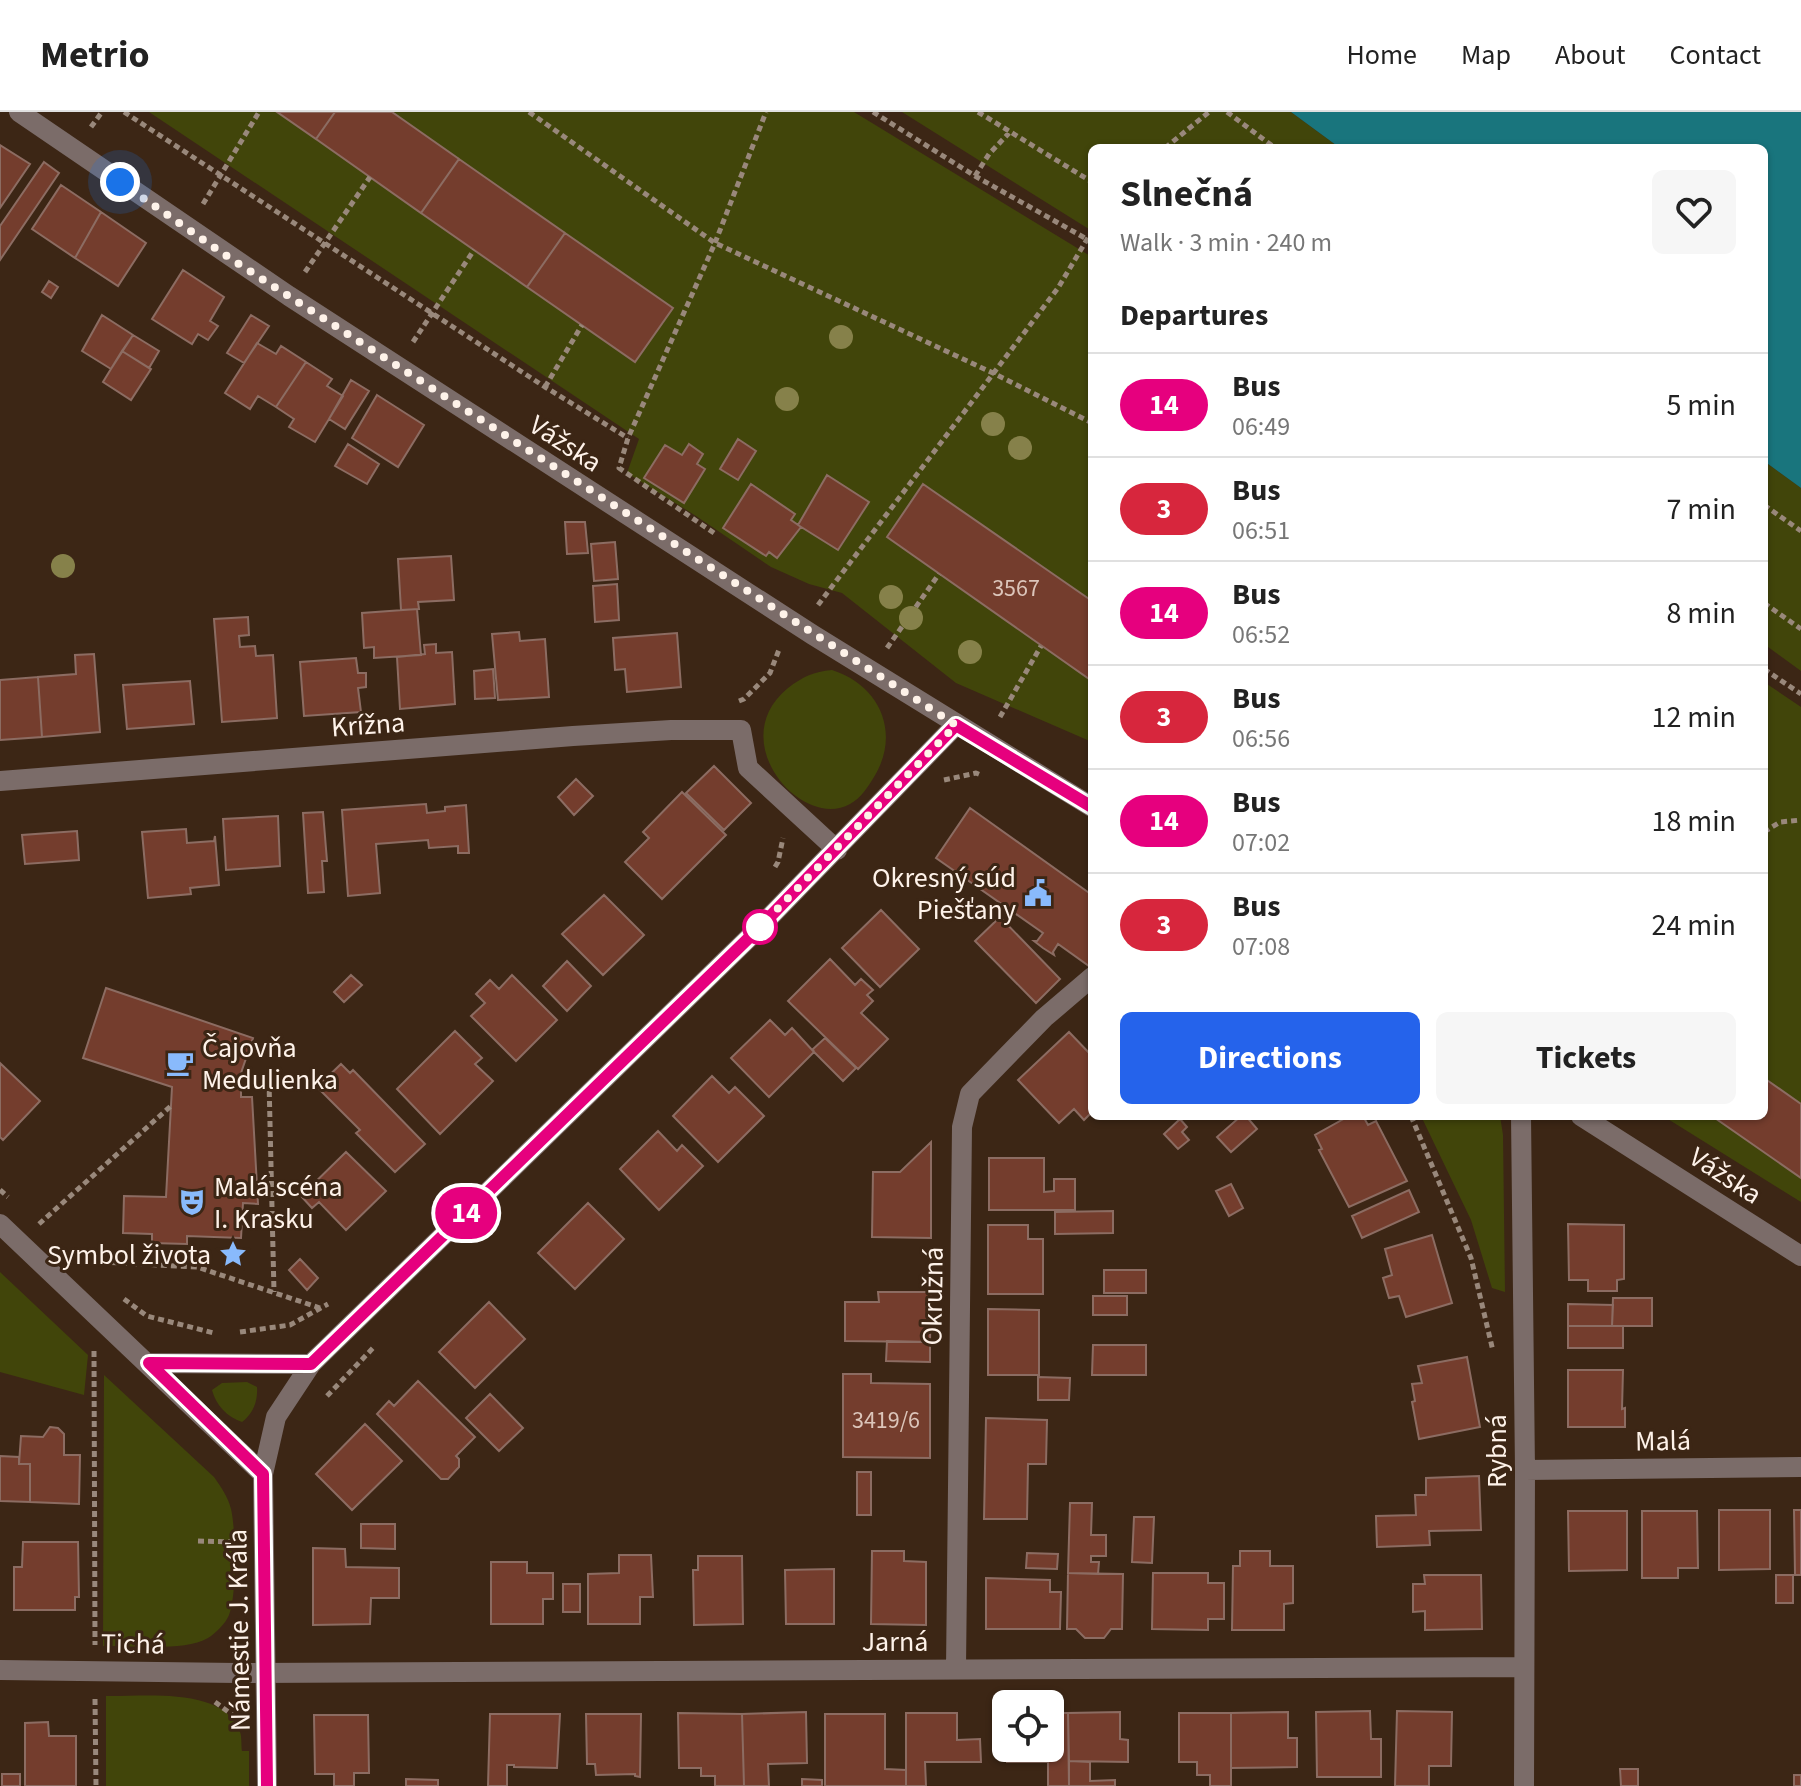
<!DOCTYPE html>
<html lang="en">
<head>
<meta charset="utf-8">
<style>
	:root { --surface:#fff; --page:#f6f6f6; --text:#222; --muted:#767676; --line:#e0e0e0; --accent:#2563eb }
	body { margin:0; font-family:"Source Sans 3",sans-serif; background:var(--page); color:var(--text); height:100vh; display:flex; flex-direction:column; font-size:30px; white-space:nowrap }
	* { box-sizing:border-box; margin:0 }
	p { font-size:26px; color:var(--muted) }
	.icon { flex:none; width:44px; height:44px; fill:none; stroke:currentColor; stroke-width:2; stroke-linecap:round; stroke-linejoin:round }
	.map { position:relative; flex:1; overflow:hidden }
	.panel { position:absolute; left:1088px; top:32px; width:680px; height:976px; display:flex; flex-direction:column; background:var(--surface); border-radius:12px; box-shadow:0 2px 6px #0004 }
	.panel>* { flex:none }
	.badge { padding:0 16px; border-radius:26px; font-size:28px; line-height:52px }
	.tools { position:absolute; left:992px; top:1578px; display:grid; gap:16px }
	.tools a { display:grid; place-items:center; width:72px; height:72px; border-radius:12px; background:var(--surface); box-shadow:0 2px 6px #0004; font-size:40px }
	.you { position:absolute; width:40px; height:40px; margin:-20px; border:6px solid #fff; border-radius:50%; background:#1a73e8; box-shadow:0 0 0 12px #1a73e833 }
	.map>.badge { position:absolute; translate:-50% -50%; box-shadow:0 0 0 4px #fff }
	h2 { padding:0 32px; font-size:30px; line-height:72px }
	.round { display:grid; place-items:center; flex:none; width:84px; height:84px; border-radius:12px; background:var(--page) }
	.summary { display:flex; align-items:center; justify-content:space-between; height:136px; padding:0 32px }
	h1 { font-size:38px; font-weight:700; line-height:60px }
	.cta { display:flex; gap:16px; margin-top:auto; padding:16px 32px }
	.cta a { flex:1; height:92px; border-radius:12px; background:var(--accent); color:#fff; font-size:32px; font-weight:700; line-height:92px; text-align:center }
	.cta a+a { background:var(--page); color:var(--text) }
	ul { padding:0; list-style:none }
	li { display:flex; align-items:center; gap:24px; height:104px; padding:0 32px; border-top:2px solid var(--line) }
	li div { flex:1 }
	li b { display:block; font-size:30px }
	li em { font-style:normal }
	li .badge { min-width:88px; font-weight:700; text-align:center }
	header { display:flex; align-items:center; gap:48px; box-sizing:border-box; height:112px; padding:0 40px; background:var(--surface); border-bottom:2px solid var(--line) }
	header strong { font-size:38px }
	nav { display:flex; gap:44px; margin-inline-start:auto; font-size:28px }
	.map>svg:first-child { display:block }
</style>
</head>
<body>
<header>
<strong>Metrio</strong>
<nav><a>Home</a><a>Map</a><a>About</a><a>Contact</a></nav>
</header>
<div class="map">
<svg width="1801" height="1674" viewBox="0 0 1801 1674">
	<rect width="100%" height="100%" fill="#3c2615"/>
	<path fill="#41450a" d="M149 0H854L1092 145V630L956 571 842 481 809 472 771 455 696 404 627 361 639 327Z
		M902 0H1291L1340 36H1092V119Z
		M1764 349 1801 376V559L1764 532Z
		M832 558C880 573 901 621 874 665 868 675 861 686 850 692 802 719 723 629 788 576 804 564 813 560 832 558Z
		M1764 570 1801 595V1090L1663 1004H1764Z
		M1421 1004H1500L1503 1023 1505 1180 1492 1176 1471 1108Z
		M0 1160 88 1243 84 1283 0 1260Z
		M104 1263 214 1365C221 1375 228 1385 231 1397 236 1418 237 1484 229 1503 226 1511 215 1522 208 1526 184 1540 132 1533 103 1534Z
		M247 1270 257 1275C258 1289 253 1302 242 1310 227 1305 216 1293 212 1278L222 1271Z
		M106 1584C144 1585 224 1574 240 1620 242 1625 241 1633 242 1639H249V1674H106Z"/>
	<path fill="#19757d" d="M1291 0H1801V376L1764 349V36H1340Z"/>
	<path fill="#743d2d" stroke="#8c6c62" stroke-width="2" d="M277 0H335L316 27Z
		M335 0H392L459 47 421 101 316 27Z
		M0 33 30 52 0 96Z
		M459 47 565 121 527 175 421 101Z
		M44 50 59 61 0 148V114Z
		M61 73 101 100 75 146 32 117Z
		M101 100 146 131 118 174 75 146Z
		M565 121 673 196 635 250 527 175Z
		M183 158 224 185 210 209 218 214 208 228 198 222 192 232 152 207Z
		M49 169 58 175 51 186 42 180Z
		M102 203 133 223 111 257 82 239Z
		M251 203 269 214 244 251 227 241Z
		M133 223 159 239 149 256 122 239Z
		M257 231 276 242 281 234 306 250 276 295 258 284 250 297 225 281Z
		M122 239 151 257 131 288 103 270Z
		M306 250 332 267 327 274 343 284 315 330 289 315 294 307 276 295Z
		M351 268 369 279 345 317 329 307Z
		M377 283 424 313 398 355 352 326Z
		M738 327 756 339 738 368 720 357Z
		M348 332 379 352 367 372 335 354Z
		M689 332 703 342 697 352 705 357 684 391 644 366 665 333 682 343Z
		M827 363 869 390 838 438 798 413Z
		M751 372 795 402 791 408 801 415 777 446 769 440 766 444 723 416Z
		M923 372 1092 489V569L887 425Z
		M565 410H585L588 441 567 442Z
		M615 430 618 467 594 469 591 432Z
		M451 444 454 488 418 490 419 497 401 498 398 447Z
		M617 472 619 508 595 510 593 474Z
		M417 497 421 543 374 546V535L364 536 362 501Z
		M248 505 249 523 239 524 240 535 255 534 256 544 273 543 277 606 222 610 214 507Z
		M519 520 520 529 545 527 549 585 498 588 492 522Z
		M677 521 681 575 627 580 625 557 615 558 613 526Z
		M436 532V541L452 540 455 592 400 597 397 545 425 542 424 533Z
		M94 542 100 620 42 625 38 565 76 562 75 543Z
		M356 546 358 561H366V575L358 576 361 600 304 604 300 550Z
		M493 557 495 586 475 587 474 559Z
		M38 565 42 625 0 628V568Z
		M190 569 194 612 127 617 123 573Z
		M714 654 751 691 724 718 686 681Z
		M576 667 593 684 574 703 558 685Z
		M682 680 726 723 662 787 625 750 649 726 643 720Z
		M426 692 427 701 445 699V695L466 693 469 741H458V734L429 736 428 728 376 732 380 781 348 784 342 698Z
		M970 696 1092 783V850L1089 854 1058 832 1053 840 1054 843 1043 836 1034 829H1037L1043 821 936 746Z
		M323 700 327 749H322L324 780 308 781 303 701Z
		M278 704 280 754 226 758 223 707Z
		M186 717 187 731 214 729 215 724 219 773 190 776 191 782 148 786 142 720Z
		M77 719 79 748 25 752 22 723Z
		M604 783 644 823 603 863 562 822Z
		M881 798 919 837 880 875 842 836Z
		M1000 805 1060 867 1036 891 975 829Z
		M830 847 855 873 861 867 873 878 867 883 873 889 861 901 888 927 858 957 788 889Z
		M567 849 591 874 567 899 543 874Z
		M351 863 362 873 344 890 334 880Z
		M512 863 557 908 516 949 471 904 485 891 476 882 490 868 499 877Z
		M106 876 253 926 241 961V985H252L258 1092 243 1091 241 1126 187 1124V1132L152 1131V1122L123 1121 124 1084 166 1085 172 975 83 946Z
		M770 908 785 923 792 916 814 940 769 985 731 946Z
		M455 919 482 946 475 952 493 969 440 1022 397 977Z
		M1069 920 1092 944V1000L1084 1008 1074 997 1059 1011 1018 968Z
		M825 926 856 956 843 969 814 940 813 937Z
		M0 951 40 989 3 1028 0 1025Z
		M341 952 350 961 353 958 425 1032 395 1060 356 1021 360 1018 317 975Z
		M712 964 729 981 735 975 764 1004 718 1050 673 1004Z
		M1764 966 1801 992V1066L1712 1004H1764Z
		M1241 1004H1246L1257 1017 1231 1040 1217 1025Z
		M1349 1004H1363L1368 1013 1376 1009 1407 1069 1349 1095 1319 1038 1322 1037 1315 1023Z
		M1180 1007 1187 1015 1182 1020 1189 1028 1178 1037 1164 1022Z
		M658 1019 677 1039 682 1033 703 1054 659 1098 620 1057Z
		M931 1030V1126L872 1125 873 1060H900Z
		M346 1040 386 1079 346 1118 319 1090 312 1096 301 1084Z
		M989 1046H1044V1080L1054 1079V1067H1075V1098H989Z
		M1231 1072 1243 1096 1229 1104 1216 1079Z
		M1409 1078 1419 1100 1362 1126 1352 1104Z
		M588 1091 624 1127 575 1177 538 1141Z
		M1113 1099V1121L1055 1122V1100Z
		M1568 1112 1624 1113V1167L1617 1168V1179H1588V1168H1569Z
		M988 1113H1028V1127H1043V1182H988Z
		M1432 1123 1452 1191 1406 1205 1399 1184 1389 1186 1383 1166 1392 1163 1385 1137Z
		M300 1147 318 1166 307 1178 289 1158Z
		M1104 1158H1146V1181H1104Z
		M878 1180H931L930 1230 845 1229V1190H879Z
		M1093 1184H1127V1203H1093Z
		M1613 1186H1652V1214H1612Z
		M489 1190 525 1227 475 1276 439 1240Z
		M1568 1192 1613 1193 1612 1214H1568Z
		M988 1197 1039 1198V1263H988Z
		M1568 1214H1623V1236H1568Z
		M887 1229 930 1230V1250L886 1249Z
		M1093 1233H1146V1263H1092Z
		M1467 1245 1480 1315 1419 1327 1412 1290 1415 1289 1412 1272 1422 1271 1418 1254Z
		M1568 1258H1623L1622 1297 1625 1296V1315H1568Z
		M843 1262H871V1271L930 1272V1346L843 1345Z
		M1038 1265 1070 1266 1069 1288H1038Z
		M418 1269 475 1325 456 1344 459 1347V1355L448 1367H441L377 1302 389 1289 394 1294Z
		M490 1282 523 1316 499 1339 466 1306Z
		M986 1306 1047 1308 1046 1352H1028L1027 1407H984Z
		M365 1312 402 1349 352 1398 316 1362Z
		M50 1315 58 1316 64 1322V1343H80L79 1392 30 1390V1352H19L21 1324 43 1325Z
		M0 1344 19 1345V1352H30V1390L0 1389Z
		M857 1360H871V1403H857Z
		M1479 1364 1481 1418 1429 1419 1430 1433 1377 1435 1376 1404 1416 1403 1415 1383H1426V1366Z
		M1070 1391H1092L1091 1423H1106V1444H1091V1450H1099L1098 1462 1068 1461Z
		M1719 1398H1770V1457L1719 1458Z
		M1794 1398H1801V1463H1795Z
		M1568 1399H1627V1458L1569 1459Z
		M1642 1399H1697L1698 1456H1678V1466H1642Z
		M1134 1405H1154L1152 1451 1132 1450Z
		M361 1412H395V1437L361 1436Z
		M23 1430H78L79 1485H75V1498H14V1455H22Z
		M313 1436 345 1437 346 1455 399 1456V1486H371L370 1512 313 1513Z
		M872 1439H904V1449L926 1450V1513L871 1512Z
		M1240 1439H1270V1454H1293V1491L1284 1492V1518H1232L1233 1454H1240Z
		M1027 1441 1058 1442 1057 1457 1026 1456Z
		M619 1443H651L653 1485H640V1512H588V1462L619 1461Z
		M698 1444H742L743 1512 694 1513 693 1458H698Z
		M491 1450H527V1461H553V1487H543V1512H491Z
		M834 1457V1512H786L785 1458Z
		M1068 1461 1123 1462 1122 1517H1111L1104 1526H1085L1076 1517H1067Z
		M1153 1461H1208V1471H1224V1507H1208V1518L1152 1517Z
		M1424 1463H1481L1482 1517 1425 1518V1499L1413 1500V1472H1425Z
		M1776 1463H1793V1491H1776Z
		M986 1466 1050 1468V1480H1061L1060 1517H986Z
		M563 1472H580V1500H563Z
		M1370 1599 1371 1627H1381V1665H1317L1316 1600Z
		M1397 1599 1452 1600 1451 1654H1429V1674H1395Z
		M806 1600 807 1651 768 1652 769 1674H744L742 1602Z
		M1120 1600V1627L1128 1628V1650L1069 1649 1068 1601Z
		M1288 1600V1626H1297V1655L1231 1656V1601Z
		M678 1601 742 1602 744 1674H715V1664H701V1656H679Z
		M906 1601H957V1628L980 1627 981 1650H925L926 1674H906Z
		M1050 1601H1068L1069 1674H1048V1650H1007V1636H1050Z
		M1179 1601H1231V1674H1210V1663H1197V1650H1179Z
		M490 1602H560L557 1656 514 1655V1653H507V1674H488Z
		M586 1602H641L640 1665 635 1664V1662L596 1663 595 1652H587Z
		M825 1602H885V1657L906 1658V1674H825Z
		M314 1603H368L369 1661H354V1674H334V1662H315Z
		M48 1610 49 1624H76V1674H25V1611Z
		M1069 1649 1090 1650V1669L1115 1668V1674H1069Z
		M1620 1657H1638V1674H1621Z
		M2 1662H20V1674H2Z
		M1794 1663H1801V1674H1794Z
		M406 1667 438 1668V1674H406Z
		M802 1667 822 1668V1674H802Z"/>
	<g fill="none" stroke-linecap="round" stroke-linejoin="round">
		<path stroke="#99887b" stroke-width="5" stroke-dasharray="6 4" stroke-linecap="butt" d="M124 0 545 275 628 326
			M529 0 715 131 993 261 1092 311
			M873 0 975 64 1092 130
			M978 0 1092 70
			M1227 0 1275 36
			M91 15 102 0
			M1165 36 1209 0
			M975 64 989 42 1009 21
			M203 92 259 0
			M305 160 370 65
			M413 230 474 138
			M545 275 582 213
			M1764 393 1801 419
			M714 421 619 356 628 326 715 131 766 0
			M1764 491 1801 517
			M818 493 1058 176 1092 119
			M887 536 939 462
			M1764 557 1801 582
			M739 589 744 587 770 561 780 535
			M1000 605 1041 534
			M944 668 976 661 981 663
			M1764 720 1780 710 1801 708
			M775 755 778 750 783 726
			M269 969 274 1180
			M1411 1004 1471 1146 1493 1239
			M0 1078 8 1085
			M39 1112 172 993
			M81 1149 197 1155 320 1196
			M124 1187 147 1204 214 1221
			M240 1220 290 1213 328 1192
			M94 1239 95 1533
			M327 1284 373 1236
			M198 1429 237 1430
			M95 1587 96 1674
			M215 1590 239 1608"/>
		<path stroke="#7b6c69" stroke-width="20" d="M19 0 289 184 813 523 1092 695
			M0 669 573 624 671 618H741L748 656 837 738
			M1521 1004 1525 1358 1524 1674
			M1581 1004 1801 1144
			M0 1112 263 1362
			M149 1251 311 1252
			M1525 1358 1801 1355
			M956 1556 962 1015 970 982 1044 906 1092 865
			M0 1558 237 1561 1524 1555
			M267 1674 263 1362 276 1305 311 1252 758 817 956 613"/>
	</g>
	<g fill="#86814a">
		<circle cx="841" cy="225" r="12"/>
		<circle cx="787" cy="287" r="12"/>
		<circle cx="993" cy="312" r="12"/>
		<circle cx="1020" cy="336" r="12"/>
		<circle cx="63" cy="454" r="12"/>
		<circle cx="891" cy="485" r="12"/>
		<circle cx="911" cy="506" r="12"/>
		<circle cx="970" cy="540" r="12"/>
	</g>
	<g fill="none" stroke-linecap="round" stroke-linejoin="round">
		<g stroke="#fff" stroke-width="18">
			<path id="line" d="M267 1674 263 1362 149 1251 311 1252 758 817 956 613 1092 695"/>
		</g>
		<use href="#line" stroke="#e6007e" stroke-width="12"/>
		<path stroke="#fef2e9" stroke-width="8" stroke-dasharray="0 14.4" d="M120 70 231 147 956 613 758 817 760 815"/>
	</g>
	<defs>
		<g id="civic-bare" transform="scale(2.16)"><path d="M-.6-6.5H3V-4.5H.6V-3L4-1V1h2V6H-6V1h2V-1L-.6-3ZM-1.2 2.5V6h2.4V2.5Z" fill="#89bafc" stroke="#3c2615" stroke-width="2.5" paint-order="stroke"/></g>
		<g id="cafe-bare" transform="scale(2.16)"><path d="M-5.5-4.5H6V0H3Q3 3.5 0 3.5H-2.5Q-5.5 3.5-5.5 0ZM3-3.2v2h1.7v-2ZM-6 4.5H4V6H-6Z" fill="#89bafc" stroke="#3c2615" stroke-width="2.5" paint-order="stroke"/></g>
		<g id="theatre-bare" transform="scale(2.16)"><path d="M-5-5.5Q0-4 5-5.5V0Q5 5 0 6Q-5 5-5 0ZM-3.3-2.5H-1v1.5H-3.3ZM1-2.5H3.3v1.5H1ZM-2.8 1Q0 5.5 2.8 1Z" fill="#89bafc" stroke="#3c2615" stroke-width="2.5" paint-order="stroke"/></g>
		<g id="sight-bare" transform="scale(2.16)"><path d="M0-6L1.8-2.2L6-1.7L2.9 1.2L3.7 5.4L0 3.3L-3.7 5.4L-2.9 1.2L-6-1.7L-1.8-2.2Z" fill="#89bafc" stroke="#3c2615" stroke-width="2.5" paint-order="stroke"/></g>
	</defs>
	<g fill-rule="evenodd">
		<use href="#civic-bare" x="1038" y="781"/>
		<use href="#cafe-bare" x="180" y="951"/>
		<use href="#theatre-bare" x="192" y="1090"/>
		<use href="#sight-bare" x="233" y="1142"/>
	</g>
	<circle fill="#fff" stroke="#e6007e" stroke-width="4" cx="760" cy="815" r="16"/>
	<g text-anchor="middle" stroke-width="6" stroke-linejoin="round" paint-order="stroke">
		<g font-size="24" fill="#dcc5ba">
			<text x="1016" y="484">3567</text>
			<text x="886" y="1316">3419/6</text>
		</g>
		<g font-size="28" fill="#fef2e9" stroke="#3c2615">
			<text transform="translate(566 331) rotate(33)" y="10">Vážska</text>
			<text transform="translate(368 612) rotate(-4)" y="10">Krížna</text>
			<text transform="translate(1726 1063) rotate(33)" y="10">Vážska</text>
			<text transform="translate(932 1184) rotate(-89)" y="10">Okružná</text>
			<text transform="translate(1663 1328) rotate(-1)" y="10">Malá</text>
			<text transform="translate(1496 1339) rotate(-90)" y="10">Rybná</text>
			<text transform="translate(238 1518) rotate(-91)" y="10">Námestie J. Kráľa</text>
			<text x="895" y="1539">Jarná</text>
			<text transform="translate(133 1531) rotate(1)" y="10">Tichá</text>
		</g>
		<g font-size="28" fill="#fef2e9" stroke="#3c2615" text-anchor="end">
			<text x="1016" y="775">Okresný súd<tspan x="1016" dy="32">Piešťany</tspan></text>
			<text x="202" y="945" text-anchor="start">Čajovňa<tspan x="202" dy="32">Medulienka</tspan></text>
			<text x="214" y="1084" text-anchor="start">Malá scéna<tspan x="214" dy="32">I. Krasku</tspan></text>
			<text x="211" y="1152">Symbol života</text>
		</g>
	</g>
</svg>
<div class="tools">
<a><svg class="icon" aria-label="locate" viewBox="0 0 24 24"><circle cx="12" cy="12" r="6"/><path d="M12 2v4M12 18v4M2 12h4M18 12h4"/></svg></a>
</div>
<div class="you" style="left:120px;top:70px"></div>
<b class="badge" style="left:466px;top:1101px;background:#e6007e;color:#fff">14</b>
<section class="panel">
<div class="summary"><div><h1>Slnečná</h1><p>Walk · 3 min · 240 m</p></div><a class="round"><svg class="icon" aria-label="heart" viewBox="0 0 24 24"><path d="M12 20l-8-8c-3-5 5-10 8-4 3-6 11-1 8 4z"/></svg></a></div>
<h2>Departures</h2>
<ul>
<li><span class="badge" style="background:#e6007e;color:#fff">14</span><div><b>Bus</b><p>06:49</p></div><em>5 min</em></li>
<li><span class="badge" style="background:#d7263d;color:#fff">3</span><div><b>Bus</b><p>06:51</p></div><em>7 min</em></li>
<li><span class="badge" style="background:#e6007e;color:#fff">14</span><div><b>Bus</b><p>06:52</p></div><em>8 min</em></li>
<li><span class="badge" style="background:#d7263d;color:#fff">3</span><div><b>Bus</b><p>06:56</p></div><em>12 min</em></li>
<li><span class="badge" style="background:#e6007e;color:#fff">14</span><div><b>Bus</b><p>07:02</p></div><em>18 min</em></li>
<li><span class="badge" style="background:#d7263d;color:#fff">3</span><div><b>Bus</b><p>07:08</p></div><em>24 min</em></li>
</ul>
<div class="cta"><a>Directions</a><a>Tickets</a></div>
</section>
</div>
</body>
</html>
